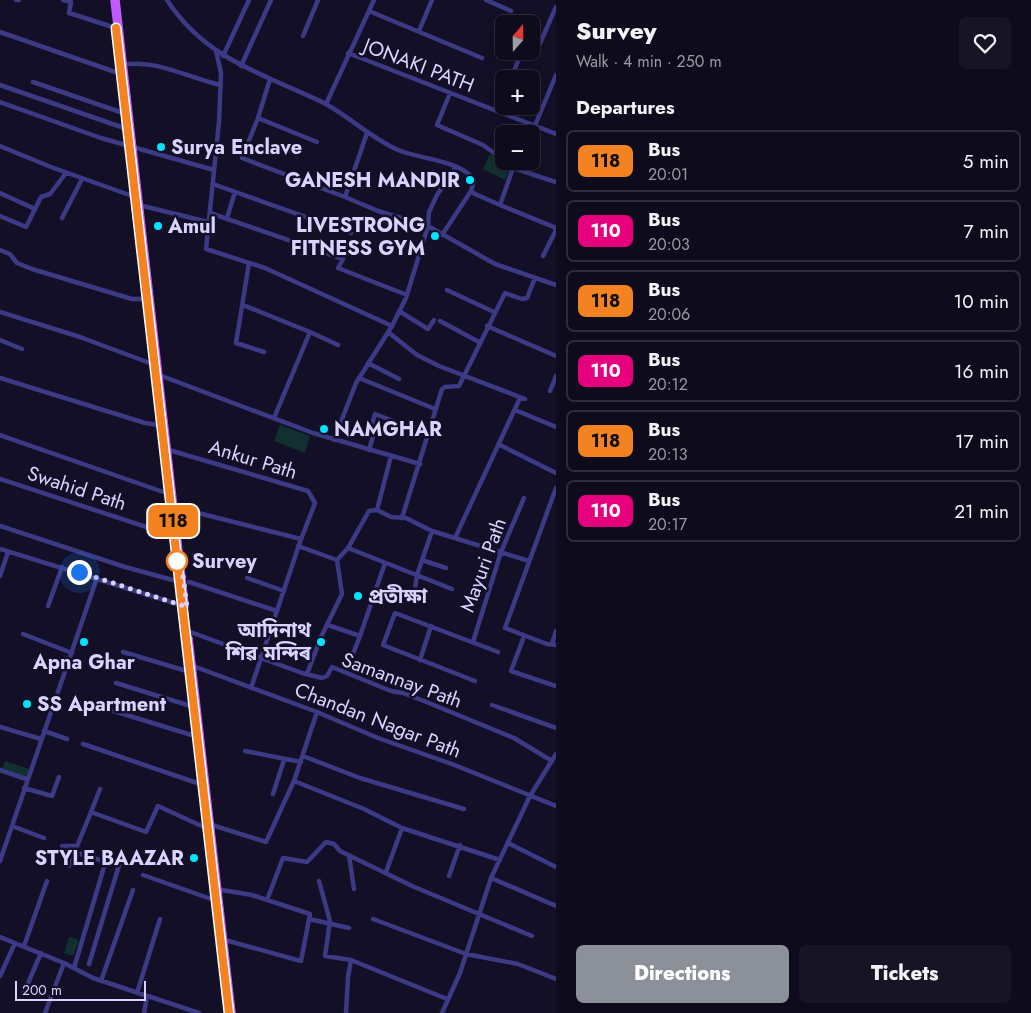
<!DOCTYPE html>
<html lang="en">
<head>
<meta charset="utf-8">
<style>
	:root { --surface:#0e0b1c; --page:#171425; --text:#f1f3f6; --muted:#9b9ba3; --line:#2e2b3b; --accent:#8c9099 }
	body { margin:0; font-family:Jost,"Noto Sans Bengali",sans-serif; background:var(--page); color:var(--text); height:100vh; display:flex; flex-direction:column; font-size:19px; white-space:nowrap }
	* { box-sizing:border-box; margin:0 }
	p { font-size:16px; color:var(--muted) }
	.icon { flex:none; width:28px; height:28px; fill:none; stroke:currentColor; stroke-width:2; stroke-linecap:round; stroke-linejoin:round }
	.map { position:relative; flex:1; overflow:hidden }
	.details { display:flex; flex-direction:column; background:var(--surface); width:475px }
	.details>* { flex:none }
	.badge { padding:0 10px; border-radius:8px; font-size:18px; line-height:32px }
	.needle { width:32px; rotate:20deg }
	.buttons { position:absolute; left:495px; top:15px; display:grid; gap:10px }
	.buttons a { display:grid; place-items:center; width:45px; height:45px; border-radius:8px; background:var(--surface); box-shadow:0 2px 8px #0003,0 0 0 1px var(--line); font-size:25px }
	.scale { position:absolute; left:15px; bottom:12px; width:131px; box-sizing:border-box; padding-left:5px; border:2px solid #d9d4ff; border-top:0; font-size:14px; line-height:18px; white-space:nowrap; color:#d9d4ff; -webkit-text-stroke:4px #130f26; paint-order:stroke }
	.you { position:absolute; width:25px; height:25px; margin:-12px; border:4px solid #fff; border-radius:50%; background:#1a73e8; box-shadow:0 0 0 8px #1a73e833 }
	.map>.badge { position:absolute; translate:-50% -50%; box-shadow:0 0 0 2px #fff }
	h2 { padding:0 20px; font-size:19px; line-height:45px }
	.round { display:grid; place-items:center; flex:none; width:52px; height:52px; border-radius:8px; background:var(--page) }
	.headline { display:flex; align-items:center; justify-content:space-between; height:85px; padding:0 20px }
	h1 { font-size:24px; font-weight:800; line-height:38px }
	.primary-button { display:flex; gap:10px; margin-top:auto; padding:10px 20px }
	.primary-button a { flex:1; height:58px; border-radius:8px; background:var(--accent); color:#fff; font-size:20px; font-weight:800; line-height:58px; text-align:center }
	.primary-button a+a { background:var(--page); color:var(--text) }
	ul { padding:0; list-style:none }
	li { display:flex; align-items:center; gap:15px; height:62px; margin:0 10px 8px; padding:0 10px; border:2px solid var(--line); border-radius:8px }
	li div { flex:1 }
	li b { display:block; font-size:19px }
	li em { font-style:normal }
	li .badge { min-width:55px; font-weight:700; text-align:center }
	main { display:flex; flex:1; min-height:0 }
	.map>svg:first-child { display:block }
</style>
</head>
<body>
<main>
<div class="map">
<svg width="556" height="1013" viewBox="0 0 556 1013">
	<rect width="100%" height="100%" fill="#130f26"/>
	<path fill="#12302f" d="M490 154 511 167 505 180 483 169Z
		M280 425 310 436 305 453 274 441Z
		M5 761 29 769 26 778 2 770Z
		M69 937 79 940 73 956 64 953Z"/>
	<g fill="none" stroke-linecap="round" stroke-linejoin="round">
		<path stroke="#3d3a85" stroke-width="4.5" d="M16 0H19
			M63 0 71 2 69 13 119 29
			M167 0C206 60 264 74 324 103 350 117 371 138 398 150 419 159 461 160 474 180L471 191 475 194 500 205 513 168 556 182
			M486 0 511 11
			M369 11 482 58
			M419 31 432 0
			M0 32 121 74
			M303 36 318 0
			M531 48H538L556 7
			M216 51 221 73 219 122 206 249 265 268 392 326
			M348 53 556 134
			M223 56 249 0
			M129 64C159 61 190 78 220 85
			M241 66 271 0
			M512 76 522 51
			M270 79 258 118 242 158 345 197 367 133
			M33 82 126 114
			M0 85 127 129
			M450 93 437 125 483 145 504 160
			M0 102 101 138 214 170
			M326 104 374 0
			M258 118 317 142
			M531 135 556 75
			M0 146 51 167 135 197
			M506 161 517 169 520 161
			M213 184 351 233
			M0 193 35 209
			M345 197 378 211 428 226 495 264 556 285
			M139 205 208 222
			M500 205 556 228
			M210 213 343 259 338 268 407 295
			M0 216 26 227 41 197 50 194 66 173
			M62 218 82 179
			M227 218 235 192
			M442 235 471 191
			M0 250 10 254 17 263 32 269 132 299H147
			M543 256 556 230
			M249 263 236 343 264 352
			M447 290 494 312
			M243 305 310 332 274 418
			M399 311 428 329 434 320
			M0 312 80 337 155 365
			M440 321 479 342
			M487 326 556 356
			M310 332 338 345
			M388 332 417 355 439 366 525 399
			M0 340 22 349
			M368 363 399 379
			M159 375 313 433 420 464
			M0 378 145 423 165 426
			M359 378 435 409
			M550 391 556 376
			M515 410 556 427
			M0 435 169 494
			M334 440 356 383 392 326 406 298 428 226 429 212 437 195 455 168
			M500 445 556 473
			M169 450 308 491 315 503 300 542 251 688
			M369 450 376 426 372 424 375 414 429 435
			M0 479 174 536
			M556 488 505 628 547 644 556 645
			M175 507 301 539
			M377 510 391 456
			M402 518 442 389 445 387 459 386 505 293 522 299 527 298 535 278
			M0 526 125 567 180 582
			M455 538 520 398
			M298 546 337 560
			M348 548 452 589
			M0 549 187 607
			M337 560 348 548 369 511 377 510 391 517 406 518 432 531 529 561
			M422 560 446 568
			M0 576 8 552
			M247 578 284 591
			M189 582 277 611
			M415 588 417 575 432 531
			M48 606 62 567
			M328 625 360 636 385 563
			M185 630 302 673 322 678 327 676 332 667 391 691 403 693 424 701 514 738 552 761
			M23 634 72 653
			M523 639 511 671 556 686
			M473 642 501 552 524 498
			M552 644 556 631
			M123 652 190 672
			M353 654 360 636
			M420 660 431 626
			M193 666 317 712 378 738 452 764 556 806
			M307 674 321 637 342 594 337 560
			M475 681 383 645 395 613 498 652
			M116 683 194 707
			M94 705 198 737
			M492 705 556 728
			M317 712 294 781 364 809 402 828 500 860
			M0 727 41 739
			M44 731 67 739
			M83 744 203 785
			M245 751 301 762
			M303 756 360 778 464 809
			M0 770 26 779
			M24 788 52 796 59 777
			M100 789 91 812 146 832 158 806 206 828
			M273 794 284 760
			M212 825 266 842 294 781
			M12 826 44 838
			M508 843 556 867
			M62 846H77
			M74 852 106 862
			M349 855 354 889
			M0 861 97 578
			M69 866 91 812
			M386 872 402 828
			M143 875 214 900
			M449 876 460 845
			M491 878 556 906
			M319 881 330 921 325 956 351 960 447 999
			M216 889 252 895 310 914 301 961 225 940
			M267 900 283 858 307 862 326 842 334 844 340 851 412 886 532 936
			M309 919 349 928
			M373 919 466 954 518 964 556 979
			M0 937 64 963 93 978 199 1013
			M24 946 47 881
			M74 968 107 857 120 862 89 964
			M0 976 15 943
			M101 981 133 890
			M137 993 160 919
			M23 995 41 953
			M45 1013 64 963
			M144 1013 147 996
			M346 1013 348 977 351 960
			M442 1013 460 973 491 878 530 796 556 754"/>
		<path stroke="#c25bff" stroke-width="5.5" d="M113 0 229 1013
			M117 0 186 604
			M190 638 233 1013"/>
	</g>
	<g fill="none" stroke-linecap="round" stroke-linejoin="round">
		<g stroke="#fff" stroke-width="11">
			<path id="line" d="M116 28 229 1013"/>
		</g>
		<use href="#line" stroke="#f58220" stroke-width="8"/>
		<path stroke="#d9d4ff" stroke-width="5" stroke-dasharray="0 9" d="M79 572 187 607 181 560 177 561"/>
	</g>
	<g fill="#00e5ff" stroke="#130f26" stroke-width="2">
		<circle cx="161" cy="147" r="5"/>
		<circle cx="470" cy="180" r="5"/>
		<circle cx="158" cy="226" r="5"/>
		<circle cx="435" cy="236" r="5"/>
		<circle cx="324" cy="429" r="5"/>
		<circle cx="358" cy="596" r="5"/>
		<circle cx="84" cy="642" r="5"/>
		<circle cx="321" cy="642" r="5"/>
		<circle cx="27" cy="704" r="5"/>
		<circle cx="194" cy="858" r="5"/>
	</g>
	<circle fill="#fff" stroke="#f58220" stroke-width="2.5" cx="177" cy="561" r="10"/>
	<g text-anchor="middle" stroke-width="5" stroke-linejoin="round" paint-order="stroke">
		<g font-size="20" fill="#d9d4ff" stroke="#130f26">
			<text transform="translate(419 65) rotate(21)" y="7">JONAKI PATH</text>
			<text transform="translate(253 459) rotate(17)" y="7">Ankur Path</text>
			<text transform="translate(77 488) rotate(18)" y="7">Swahid Path</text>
			<text transform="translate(483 565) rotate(-70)" y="7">Mayuri Path</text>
			<text transform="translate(402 680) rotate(20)" y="7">Samannay Path</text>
			<text transform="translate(378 720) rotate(21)" y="7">Chandan Nagar Path</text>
		</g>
		<g font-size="20" font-weight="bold" fill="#d9d4ff" stroke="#130f26" text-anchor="start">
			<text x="171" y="154">Surya Enclave</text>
			<text x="460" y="187" text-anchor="end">GANESH MANDIR</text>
			<text x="425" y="232" text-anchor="end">LIVESTRONG<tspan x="425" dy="23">FITNESS GYM</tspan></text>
			<text x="168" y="233">Amul</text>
			<text x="334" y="436">NAMGHAR</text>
			<text x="368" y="603">প্রতীক্ষা</text>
			<text x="311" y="637" text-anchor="end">আদিনাথ<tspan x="311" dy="23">শিৱ মন্দিৰ</tspan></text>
			<text x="84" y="669" text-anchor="middle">Apna Ghar</text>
			<text x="37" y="711">SS Apartment</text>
			<text x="184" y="865" text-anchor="end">STYLE BAAZAR</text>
		</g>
		<g font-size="20" font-weight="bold" fill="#d9d4ff" stroke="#130f26" text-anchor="start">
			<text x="192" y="568">Survey</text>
		</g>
	</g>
</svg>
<div class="buttons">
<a><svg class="needle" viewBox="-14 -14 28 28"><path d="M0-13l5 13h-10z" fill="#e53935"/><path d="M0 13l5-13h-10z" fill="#9b9ba3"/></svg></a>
<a>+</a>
<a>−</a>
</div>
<div class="scale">200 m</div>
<div class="you" style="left:79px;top:572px"></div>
<b class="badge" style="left:173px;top:521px;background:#f58220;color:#111">118</b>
</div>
<section class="details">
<div class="headline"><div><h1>Survey</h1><p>Walk · 4 min · 250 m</p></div><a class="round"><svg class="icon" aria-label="heart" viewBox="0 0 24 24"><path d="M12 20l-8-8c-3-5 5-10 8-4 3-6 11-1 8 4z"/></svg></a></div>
<h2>Departures</h2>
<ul>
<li><span class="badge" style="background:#f58220;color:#111">118</span><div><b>Bus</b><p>20:01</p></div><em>5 min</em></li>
<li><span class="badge" style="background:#e6007e;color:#fff">110</span><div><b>Bus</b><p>20:03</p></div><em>7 min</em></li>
<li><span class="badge" style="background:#f58220;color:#111">118</span><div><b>Bus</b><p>20:06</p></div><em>10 min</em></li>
<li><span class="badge" style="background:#e6007e;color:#fff">110</span><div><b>Bus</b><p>20:12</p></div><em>16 min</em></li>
<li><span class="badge" style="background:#f58220;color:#111">118</span><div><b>Bus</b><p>20:13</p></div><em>17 min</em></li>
<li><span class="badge" style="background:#e6007e;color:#fff">110</span><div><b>Bus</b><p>20:17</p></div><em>21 min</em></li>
</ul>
<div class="primary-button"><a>Directions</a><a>Tickets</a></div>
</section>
</main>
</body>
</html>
